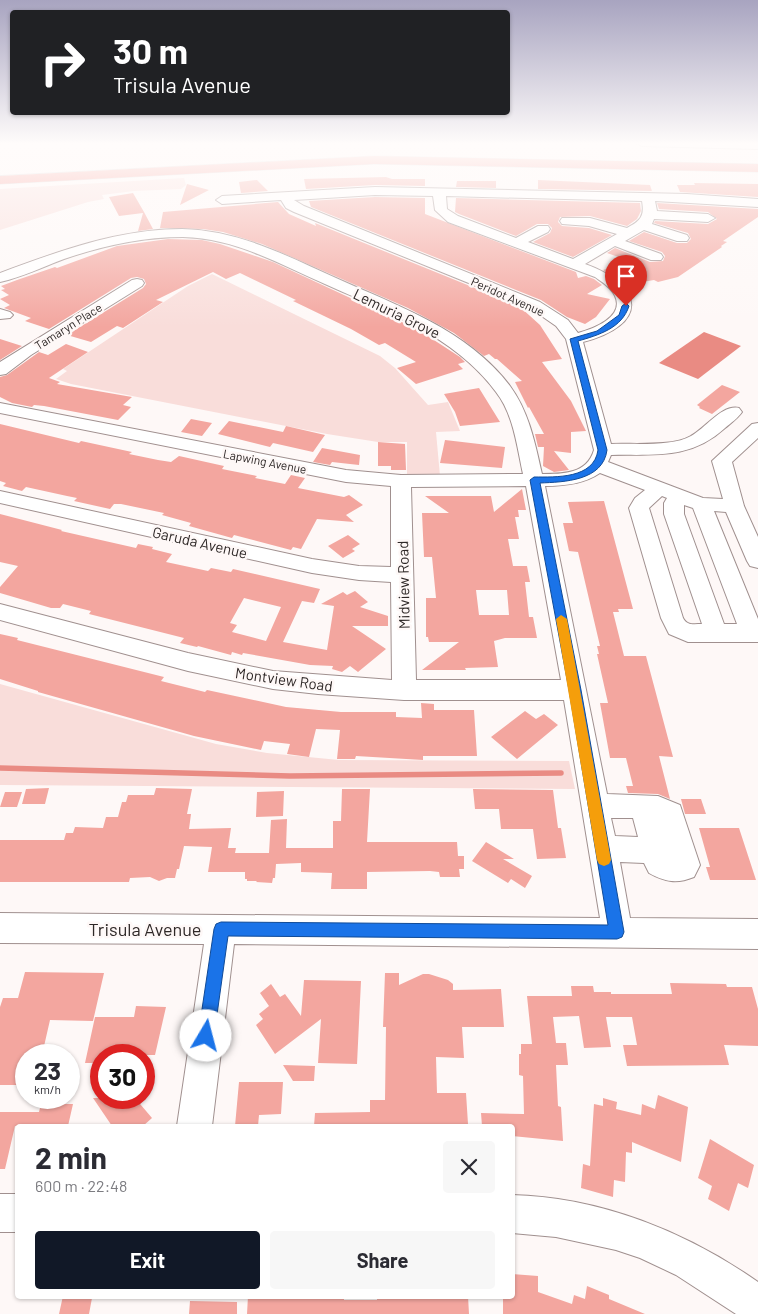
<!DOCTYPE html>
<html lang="en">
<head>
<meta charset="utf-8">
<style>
  body { margin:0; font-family:Barlow,sans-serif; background:#f7f7f7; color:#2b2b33; height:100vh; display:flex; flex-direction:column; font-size:19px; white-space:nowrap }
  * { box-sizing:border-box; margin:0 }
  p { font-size:16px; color:#7c7c81 }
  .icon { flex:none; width:28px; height:28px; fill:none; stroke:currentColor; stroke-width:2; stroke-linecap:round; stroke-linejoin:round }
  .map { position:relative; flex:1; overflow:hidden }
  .side { position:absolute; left:15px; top:1124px; width:500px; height:175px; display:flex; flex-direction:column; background:#fff; border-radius:5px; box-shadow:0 1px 4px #0004 }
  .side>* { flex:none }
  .banner { position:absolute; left:10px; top:10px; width:500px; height:105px; border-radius:5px; box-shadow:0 1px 4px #0004; background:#202124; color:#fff; overflow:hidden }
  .speed { position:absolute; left:15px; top:1044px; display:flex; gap:10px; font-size:25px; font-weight:700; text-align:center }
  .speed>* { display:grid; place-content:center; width:65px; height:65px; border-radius:50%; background:#fff; box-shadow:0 1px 4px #0004; line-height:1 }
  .speed small { font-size:12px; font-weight:400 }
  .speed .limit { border:8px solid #d22; background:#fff; color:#111 }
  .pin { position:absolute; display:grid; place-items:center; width:42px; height:42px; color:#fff; margin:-51px -21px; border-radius:50% 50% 50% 0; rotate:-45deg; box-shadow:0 0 5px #0007 }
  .pin .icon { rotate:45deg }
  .me { position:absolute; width:55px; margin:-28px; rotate:8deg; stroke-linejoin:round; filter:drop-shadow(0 0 4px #0008) }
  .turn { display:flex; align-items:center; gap:18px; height:105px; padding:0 20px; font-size:22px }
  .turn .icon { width:65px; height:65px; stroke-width:2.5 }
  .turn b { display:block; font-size:35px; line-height:42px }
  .round { display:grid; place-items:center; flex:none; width:52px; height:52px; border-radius:5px; background:#f7f7f7 }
  .head { display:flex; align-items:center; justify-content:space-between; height:85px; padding:0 20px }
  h1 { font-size:30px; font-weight:700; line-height:38px }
  .cta { display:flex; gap:10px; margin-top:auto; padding:10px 20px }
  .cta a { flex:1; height:58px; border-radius:5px; background:#111827; color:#fff; font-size:20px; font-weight:700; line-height:58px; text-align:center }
  .cta a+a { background:#f7f7f7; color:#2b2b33 }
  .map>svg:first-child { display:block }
  .green { fill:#f9ddda }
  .water { fill:#e98b83 }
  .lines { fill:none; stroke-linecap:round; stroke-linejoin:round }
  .stream { stroke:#e98b83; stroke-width:5.5 }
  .building { fill:#f3a69f; fill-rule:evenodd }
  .minor-casing { stroke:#a0908f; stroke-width:2 }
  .highway-casing { stroke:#d5d4d4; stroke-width:1 }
  .minor { fill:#fff; fill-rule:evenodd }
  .highway { fill:#f4918a; fill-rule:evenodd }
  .route { fill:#1a73e8; stroke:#114b97 }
  .slow { fill:#f59e0b }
  .labels { text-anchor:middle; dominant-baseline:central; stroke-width:5; stroke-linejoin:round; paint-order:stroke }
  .far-street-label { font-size:12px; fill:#2e2827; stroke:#fef8f7 }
  .street-label { font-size:15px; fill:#2e2827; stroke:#fef8f7 }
  .near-street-label { font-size:18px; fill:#2e2827; stroke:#fef8f7 }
</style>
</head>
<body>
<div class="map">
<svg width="758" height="1314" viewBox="0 0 758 1314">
  <rect width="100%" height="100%" fill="#fef8f7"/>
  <path class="green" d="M184,178L186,185L181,189L134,191L102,195L104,199L88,202L0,230V189Z
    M212,274L380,356L395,368L428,405L448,402L460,431L436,432L440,476H407V442H378L327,434L71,384L56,379L67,371L63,369L188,286Z
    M0,684L216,744L267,753L339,760L569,761L575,789L0,785Z"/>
  <path class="water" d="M704,332L741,346L698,379L659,363Z"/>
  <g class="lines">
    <path class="stream" d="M0,768L290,776L561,773"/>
  </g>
  <path class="building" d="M386,177L392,179H425V186L375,185L306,189L304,179Z
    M257,180L268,191L241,193L239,182Z
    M538,180L650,185L652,191L538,189Z
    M457,181H496V188L456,187Z
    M694,183L758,184V197L680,192L677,185H695Z
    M187,184L209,190L180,205Z
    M133,193L144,212L153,229L138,231L143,213L119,216L109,197Z
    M375,197L425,198V214L576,272L578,278L586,276L594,279L602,285L587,294L610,299L596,317L585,324L567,317L541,300L311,207L309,201Z
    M456,198L640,203L641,211L637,219L627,226L590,216L560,217L558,222L562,226L589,228L612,235L573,257L533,242L550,233L552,228L548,224H537L516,236L459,214L455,212Z
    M278,202L289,214L316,226L315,223L519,306L540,325L562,359L542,362L571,401L586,431L571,432V453L554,451L569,470L554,472L543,466L544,447H538L535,434H544L529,407L528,408L515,382L522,381L497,359H495L489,354L484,356L454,333L408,308L262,244L223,232L203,229L160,228L163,212Z
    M657,203L758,209V217L723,241L727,242L721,246L722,247L678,277L658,282L654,280L642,282L622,273L615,277L603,270L630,261L607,253L615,248L650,262L663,261L665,256L662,252L629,241L644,232L677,243H687L691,239L688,233L654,223L655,221L708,224L717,219L708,212L659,209Z
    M168,239L202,240L220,244L273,262L417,329L460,357L465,362L458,364L463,369L416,384L397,368L416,362L385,343L379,345L351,329L293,301L296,300L240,273L226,279L213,272L156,300L163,302L123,328L117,326L91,342L67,335L143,288L146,284L144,279L137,277L131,278L49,329L25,321L31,318L4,308L10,305L0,299L9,295L1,290L5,289L1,286L17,280L55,267L57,268L117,246Z
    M0,339L22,346L0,360Z
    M66,344L88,352L49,378L60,382L57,384L132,397L123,405L131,407L118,420L44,406L34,405L32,407L12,403L0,397V377L7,375L39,352L48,355Z
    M722,385L740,392L712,414L699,408L700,407L697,405Z
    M479,388L500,422L460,426L455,412L444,394Z
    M191,419L212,423L202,436L181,432Z
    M229,421L283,432L286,426L325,435L313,452L273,443L270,447L218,434Z
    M0,424L79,443L81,441L132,452L129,454L158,460L171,462L179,456L224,466L222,469L257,476L255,478L285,484L291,475L305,478L298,488L344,497L349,495L363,505L346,515L354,522L317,519L301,549L293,547L291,550L234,535L232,538L189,526L191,523L162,515L164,513L121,504H114L110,509L74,501L77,498L67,496L26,487L22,491L3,486L6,483L0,481Z
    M445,440L505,447L502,468L440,463Z
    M378,442L405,444L406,470H391V466H378Z
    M322,448L360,455L359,465L332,462L330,465L313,462Z
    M522,489L526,510H518L519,517H515L519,539H508L513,566H527L530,582H525L529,617H533L537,638H505L494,641L498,667L465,668L466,670H422L459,642H429L428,637H426V598H436L432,557H424L422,513H449L425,496H491L494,512ZM476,590H507L509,615H479Z
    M604,501L633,609H618L619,612H613L624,656H646L673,757L659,756L670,799L658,794L628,793L626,786H633L626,758H610L600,703H608L597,654H599L597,646H600L578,552L569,551L563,523H573L568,502Z
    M0,514L62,530L61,531L136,548L138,544L153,547L152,549L172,554L166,562L208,571L211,568L231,572L233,569L320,589L314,603L302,601L283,642L327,650L334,606L321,604L343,592L347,595L355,591L368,602L360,607L388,616V626H352L386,649L358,672L350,666L342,672L332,669L333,666L310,665L243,653L242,655L232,652L231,655L198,646L197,647L180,643L184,638L89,614L91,611L63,604L60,608H51L0,593V587L18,566L0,562ZM244,598L281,607L266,641L232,632L237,625L230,623Z
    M348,535L360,544L352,549L355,551L343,558L328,546Z
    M0,634L18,638L17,640L164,677L161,681L205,692L207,690L286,707L341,712H396V717L422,718L421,703L434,704V710H474L477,756H423V760L356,756L355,759H337L340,730L316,729L309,757L287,754L290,744L264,741L261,750L194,736L38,692V691L0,679Z
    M525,711L536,719L544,714L558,725L517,759L491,737Z
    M49,788L45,804H22L26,789Z
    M156,788L192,789L187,814H191L189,829L231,828L228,848H236L235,853H269L271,820L287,819L286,848H333V821H341L342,789H370L367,842H457L458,856H464V869H459L460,877H440L439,872L430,871L367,872V889H331L332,873L301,872V863L276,864L275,878H273L272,883L256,882L257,881H247V879H245V872H208L212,847L184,846L179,869H177L175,878H167L159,881L150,877L130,878L129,882H0V840H64L66,833H73L75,827L103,828L106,817H118L122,802H126L128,795H154Z
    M473,789L553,790L558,828H561L566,858L537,859L533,829H501L499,809H475Z
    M284,791L283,816L256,817L257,792Z
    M5,792H22L17,807H0Z
    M681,799H701L706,814H685Z
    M699,828H739L756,880H710L706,867H710Z
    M486,842L514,859H503L532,876L525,888L511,879L508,883L472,861Z
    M25,972L104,973L93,1021L50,1020L42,1055H26V1085H0V1007L3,998H18Z
    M385,973H399V985L423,974H429L448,980L453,984V990L501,989L504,1027H462L464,1058L436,1057L437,1093H466L468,1124H456L457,1126H314L315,1113L370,1112V1100H385L386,1027H383Z
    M304,980L361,981L357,1064L318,1063L321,1019L275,1054L256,1025L263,1019L259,1014L269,1006L260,993L271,984L280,997L285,994L301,1016Z
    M670,983L726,984L727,987H752L758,1009V1046L724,1045L729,1065L627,1066L623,1045H637L632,1017H606L611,1047L584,1048L579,1016L553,1017L556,1043H566L568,1065H556L558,1106L561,1107L563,1141L512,1136V1126H482L481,1113L524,1114L523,1076L519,1075V1054H521V1044H532L527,996H572L571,986H593L594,992H611V994H672Z
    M136,1006L166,1007L155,1055H101V1063H85L95,1017H134Z
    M283,1065L315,1066L314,1081H293Z
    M239,1082H283L281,1114L259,1115L258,1126H235Z
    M658,1095L688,1107L681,1162L632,1142V1153L626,1152L625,1182L614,1180L613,1197L581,1188L583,1164L590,1166L594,1104L603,1106V1098L617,1102L616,1109L641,1115L642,1104L655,1109Z
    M93,1098H135L152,1118L143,1126H112Z
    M41,1104H73L68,1126H15L5,1169H0V1112H39Z
    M710,1139L754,1165L748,1188L738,1183L729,1211L708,1199L712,1186L698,1178Z
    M512,1274L538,1276V1292L572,1304L574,1295L585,1299L587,1286L609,1295V1299L645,1314H503V1296H512Z
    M63,1296L92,1298L89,1314H59Z
    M248,1296H344V1300H377V1296H468L469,1314H247Z
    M190,1301L237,1302V1314H189Z"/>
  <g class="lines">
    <defs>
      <path id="minor" d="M636,143H758V149L642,146Z
        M375,187L687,194L758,199V207L655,201L657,211L708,214L715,218L708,222L654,219L652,224L687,235L689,238L687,241H677L644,230L625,241L661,254L663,257L661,260H651L615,246L585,264C646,286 648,325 583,342L611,444C633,443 672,447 691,436C706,428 722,404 739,408L742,412C738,418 731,423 725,428C690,460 655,454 611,455L608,462L703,498L723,499L712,461L752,424L758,423V438L732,462L744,506L758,537V568L750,566L747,561L726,512L714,511L758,619V642H688L669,634L661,618L629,508L635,498L645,490L600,473C584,484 564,486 545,486L607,794L658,796L680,805L700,865L694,877C677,884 665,882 649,873L644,863L620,862L630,918L758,919V949L234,944L212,1126H177L204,944L0,943V913L600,918L564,700H404L318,694L273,689L188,671L0,620V604L188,653L273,671L392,680L391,582L359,580L312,573L0,503V491L312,559L359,566L391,567V486L346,482L0,413V403L346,470L401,475L523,474C517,447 514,415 496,392C455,336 387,312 325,284C279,264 235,238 183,237C142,237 102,246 64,259C43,267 22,277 0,282V273C59,251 119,229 182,229C238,230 287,256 336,278C398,306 468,330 510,386C529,412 535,443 542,474C563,474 587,474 594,450L566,339L556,326L530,308L294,212L286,208L281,200L222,204L216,200L222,196ZM375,195L433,196L435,210L448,222L595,277C602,282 612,288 615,296C625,317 593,329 578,333L568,320L540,302L304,206L294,200ZM446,196L642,201C645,217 640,221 627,228L590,218H562L560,221L562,224L589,226L617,234L573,259L528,242L548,232L550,229L548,226H538L516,238L458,216L447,209ZM526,486L561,680H416L411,487ZM662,496L667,498L664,503V514L702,624C694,624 687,626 683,618L649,508ZM684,505L693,508L737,624H724L684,514ZM611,818H633L638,837L615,836Z
        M137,279L142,280L144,283L142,286L31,355L6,374L0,375V362L132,280Z
        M0,309L10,312L13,315L10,318L0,319Z
        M0,1194H18V1232H0Z
        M512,1195C600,1197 687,1232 758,1282V1314H736L676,1275L640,1258L616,1250L556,1237L512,1233Z"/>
      <path id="highway" d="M374,156L758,164V172L374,164L0,184V176Z"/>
    </defs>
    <use href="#minor" class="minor-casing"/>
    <use href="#highway" class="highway-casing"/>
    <use href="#minor" class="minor"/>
    <use href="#highway" class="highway"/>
  </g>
  <linearGradient id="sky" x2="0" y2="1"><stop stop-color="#a8a4c0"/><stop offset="0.44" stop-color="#fffcfb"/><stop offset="1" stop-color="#fffcfb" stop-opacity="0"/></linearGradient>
  <rect width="758" height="327" fill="url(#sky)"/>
  <path class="route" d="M626,303L629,306C622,328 599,335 578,341L607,450C603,481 564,482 540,483L581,690L624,932L622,937L617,939L228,936L214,1036L212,1041L206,1043L201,1041L198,1036L214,929L216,924L221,922L608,925L569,690L530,480L534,477C556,477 594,479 598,450L570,339L597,331L619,315L622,306Z"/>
  <path class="slow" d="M561,615L567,619L611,860L609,864L604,866L599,864L597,860L556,619Z"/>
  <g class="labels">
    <g class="far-street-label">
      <text transform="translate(508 296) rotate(24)">Peridot Avenue</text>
      <text transform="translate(68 326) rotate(-32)">Tamaryn Place</text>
      <text transform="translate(265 461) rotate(11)">Lapwing Avenue</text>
    </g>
    <g class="street-label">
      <text transform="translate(397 313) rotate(26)">Lemuria Grove</text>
      <text transform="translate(200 542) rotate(13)">Garuda Avenue</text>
      <text transform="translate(403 585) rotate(-91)">Midview Road</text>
      <text transform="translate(284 679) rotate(8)">Montview Road</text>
    </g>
    <g class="near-street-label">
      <text x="145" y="929">Trisula Avenue</text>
    </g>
  </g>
</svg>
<div class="speed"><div>23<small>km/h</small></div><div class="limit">30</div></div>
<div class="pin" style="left:626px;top:306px;background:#d93025"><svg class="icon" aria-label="arrive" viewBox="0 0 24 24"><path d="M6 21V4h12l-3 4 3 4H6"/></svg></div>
<svg class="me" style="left:206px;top:1036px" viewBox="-20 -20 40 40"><circle r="19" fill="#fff"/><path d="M0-13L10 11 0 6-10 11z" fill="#1a73e8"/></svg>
<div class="banner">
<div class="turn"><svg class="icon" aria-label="right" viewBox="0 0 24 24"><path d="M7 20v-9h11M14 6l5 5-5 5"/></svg><div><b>30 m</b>Trisula Avenue</div></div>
</div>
<section class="side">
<div class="head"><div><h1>2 min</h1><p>600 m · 22:48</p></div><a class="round"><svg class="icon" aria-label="close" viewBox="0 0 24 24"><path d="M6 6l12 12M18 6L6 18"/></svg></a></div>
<div class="cta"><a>Exit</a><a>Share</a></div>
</section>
</div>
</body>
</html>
